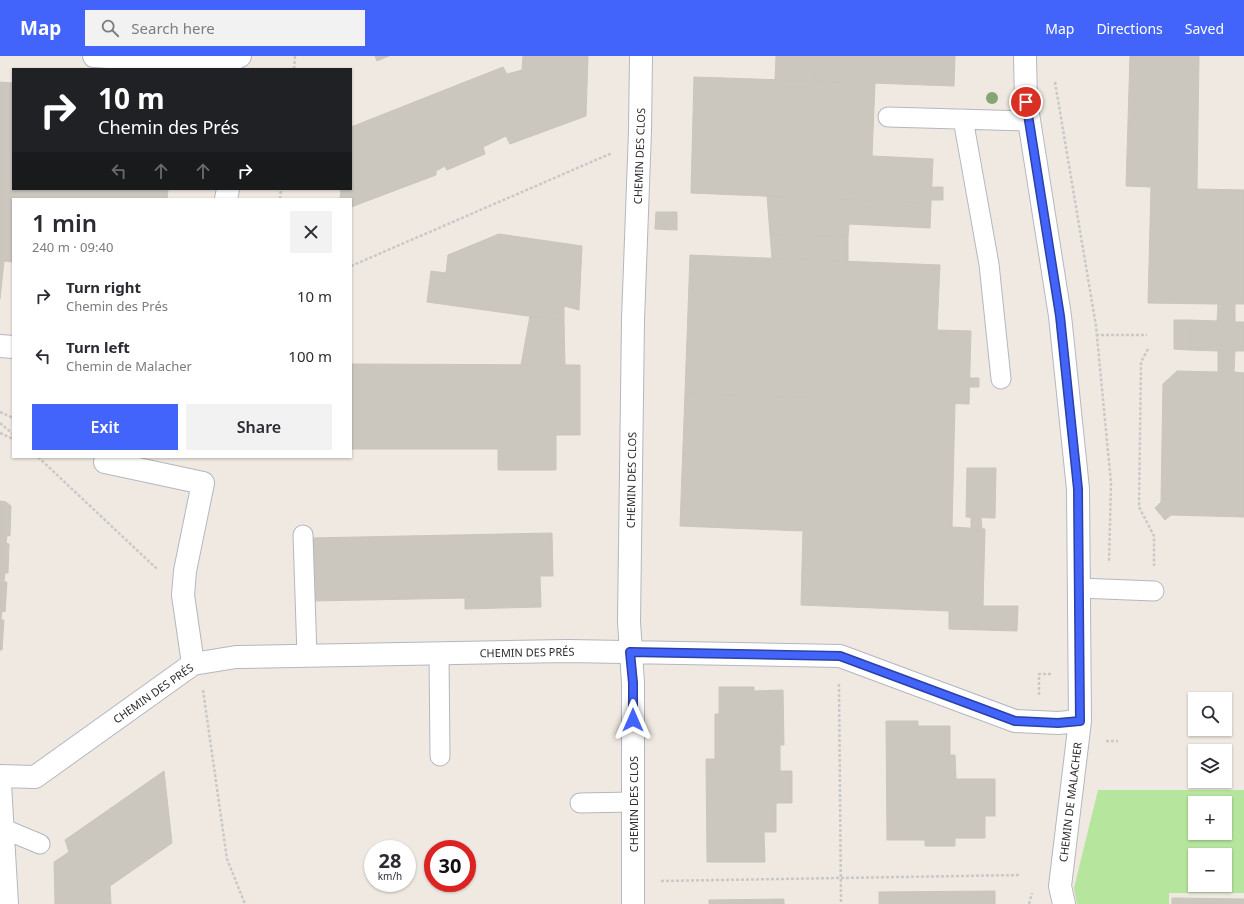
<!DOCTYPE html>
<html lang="en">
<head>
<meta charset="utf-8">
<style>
  body { margin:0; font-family:"Noto Sans",sans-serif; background:#f2f2f3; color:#2b2b33; height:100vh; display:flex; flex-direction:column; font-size:15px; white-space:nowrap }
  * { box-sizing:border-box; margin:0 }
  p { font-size:13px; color:#7c7c81 }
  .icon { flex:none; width:22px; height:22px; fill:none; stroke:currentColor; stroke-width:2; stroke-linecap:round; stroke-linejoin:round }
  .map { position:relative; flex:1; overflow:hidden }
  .sheet { position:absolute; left:12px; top:142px; width:340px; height:260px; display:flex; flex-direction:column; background:#fff; border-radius:0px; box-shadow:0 1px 3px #0004 }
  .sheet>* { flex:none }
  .banner { position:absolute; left:12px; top:12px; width:340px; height:122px; border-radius:0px; box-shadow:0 1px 3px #0004; background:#202124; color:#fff; overflow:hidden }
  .buttons { position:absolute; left:1188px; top:636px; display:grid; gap:8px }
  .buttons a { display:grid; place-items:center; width:44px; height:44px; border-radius:0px; background:#fff; box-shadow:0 1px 3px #0004; font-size:20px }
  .speed { position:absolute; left:364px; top:784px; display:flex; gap:8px; font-size:20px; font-weight:700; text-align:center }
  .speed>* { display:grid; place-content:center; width:52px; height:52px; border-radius:50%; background:#fff; box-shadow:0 1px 3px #0004; line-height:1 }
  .speed small { font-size:10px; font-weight:400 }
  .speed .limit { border:6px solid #d22; background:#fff; color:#111 }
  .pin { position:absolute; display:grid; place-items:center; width:34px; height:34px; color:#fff; margin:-17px; border:2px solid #fff; border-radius:50%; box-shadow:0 1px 4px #0007 }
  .me { position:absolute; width:44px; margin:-22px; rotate:0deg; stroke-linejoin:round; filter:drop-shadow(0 0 3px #0008) }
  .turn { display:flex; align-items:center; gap:14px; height:84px; padding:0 20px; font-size:18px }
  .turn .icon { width:52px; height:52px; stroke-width:2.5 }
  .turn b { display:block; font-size:28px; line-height:34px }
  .lanes { display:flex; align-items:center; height:38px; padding:0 20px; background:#0003; justify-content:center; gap:20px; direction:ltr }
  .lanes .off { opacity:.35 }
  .round { display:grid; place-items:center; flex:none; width:42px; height:42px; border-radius:0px; background:#f2f2f3 }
  .headline { display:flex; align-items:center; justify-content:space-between; height:68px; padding:0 20px }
  h1 { font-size:24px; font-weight:600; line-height:30px }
  .primary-button { display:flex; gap:8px; margin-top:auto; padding:8px 20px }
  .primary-button a { flex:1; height:46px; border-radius:0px; background:#4264fb; color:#fff; font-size:16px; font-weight:600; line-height:46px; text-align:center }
  .primary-button a+a { background:#f2f2f3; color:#2b2b33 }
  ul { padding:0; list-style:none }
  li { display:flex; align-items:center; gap:12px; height:60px; padding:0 20px }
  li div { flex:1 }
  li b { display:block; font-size:15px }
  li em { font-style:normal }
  header { display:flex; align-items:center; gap:24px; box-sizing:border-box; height:56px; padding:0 20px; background:#4264fb; color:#fff }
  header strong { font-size:19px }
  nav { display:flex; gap:22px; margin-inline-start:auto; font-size:14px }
  .search { width:280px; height:36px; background:#f2f2f3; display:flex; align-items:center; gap:10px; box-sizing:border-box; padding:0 14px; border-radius:0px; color:#7c7c81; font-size:15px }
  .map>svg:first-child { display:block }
  .green { fill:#b6e59e; fill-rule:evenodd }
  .building { fill:#cbc7bf; stroke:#cbc5ba }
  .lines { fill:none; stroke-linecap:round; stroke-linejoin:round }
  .service-casing { stroke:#b4b7c1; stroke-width:21 }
  .minor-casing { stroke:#b4b7c1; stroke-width:24 }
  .path { stroke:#c9c9c9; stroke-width:2.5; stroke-dasharray:3 2; stroke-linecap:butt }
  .service { stroke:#fff; stroke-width:19 }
  .minor { stroke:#fff; stroke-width:22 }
  .tree { fill:#84a574 }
  .route-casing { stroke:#2b41a3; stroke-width:10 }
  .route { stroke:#4264fb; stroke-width:7 }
  .labels { text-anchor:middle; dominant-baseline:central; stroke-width:3; stroke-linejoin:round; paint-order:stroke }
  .street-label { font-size:11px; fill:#2e2e2e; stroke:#fff }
</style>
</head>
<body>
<header>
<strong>Map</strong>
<div class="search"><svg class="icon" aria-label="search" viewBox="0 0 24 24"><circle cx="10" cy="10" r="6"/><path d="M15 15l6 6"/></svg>Search here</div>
<nav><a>Map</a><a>Directions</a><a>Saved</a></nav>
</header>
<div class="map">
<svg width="1244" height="848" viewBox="0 0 1244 848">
  <rect width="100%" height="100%" fill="#efe9e1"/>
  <path class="green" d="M1098,734H1244V837H1169V848H1077L1074,832ZM1195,747H1225V777H1195ZM1195,799H1225V829H1195Z"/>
  <path class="building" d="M375,0H389L377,5Z
    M523,0H588L586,60L510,88L506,80L483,91L485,98L447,114L445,110L436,115V119L351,151V143H340L341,133H351V71L503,11L507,18L522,14Z
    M776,0H817L816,25L775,24Z
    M817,0H955L954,30L816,25Z
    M1130,0H1199L1197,133L1244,134V248H1235V266H1244V295H1235L1234,316L1244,317V461L1171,459L1165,464L1155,452L1161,446L1163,328L1177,315L1218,316V295L1190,294V264L1217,265L1218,248L1148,247L1151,131L1126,130Z
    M694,21L875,27L872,100L933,103L931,147L691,137Z
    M0,26L13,27V133H168L167,143H13V206L4,205L0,243Z
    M932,131H943V144H931Z
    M767,140L931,147L930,172L849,168L848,181L770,178Z
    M656,156H677V174L655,173Z
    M499,178L582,190L579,254L564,250V265L427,246L431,215L446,217L448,199Z
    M770,178L848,181V205L772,202Z
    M690,199L940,209L937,274L971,275L969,348L685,337Z
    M530,260L564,265L565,309H521Z
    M1174,264H1190V294L1174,293Z
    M351,308L580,309V379H556V414H498V393H351Z
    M969,322H979V331H969Z
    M685,337L955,348L952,471L985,473L983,550H1018L1017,575L949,573V555L801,549L803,475L680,470Z
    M967,412H996L995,462L966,461Z
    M0,445L6,446L11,450L10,480L7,479L6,487L9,488L8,517H5L4,526H7L5,556L2,555L1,564H4L2,594H0Z
    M971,461L981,462L982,473L971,472Z
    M552,477L553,520H540L541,551L465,553V542L312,545L310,482Z
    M719,631H754V635L783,634L784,689H780V715H792V747H776V776H764L765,806H707L706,703H715V658H719Z
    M886,665H918V670H950V699H955L956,723H995V760H985V782H955V790H925V784H887Z
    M164,715L172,787L110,830L111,848H55L54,806L69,796L65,784Z
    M995,835V848H879V836Z
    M1172,842L1244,843V848H1172Z
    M784,843V848H709V844Z"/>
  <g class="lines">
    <defs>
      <path id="service" d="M888,61L1029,65
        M963,63L989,208L1001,323
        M303,479L307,600
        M1079,532L1154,535
        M439,597L440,700
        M580,747L633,746
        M4,773L40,788"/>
      <path id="minor" d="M94,0L211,8L232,4L240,0
        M1025,0L1026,45L1060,260L1078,433L1080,665L1060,830L1064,848
        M226,143L228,133
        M0,290L13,291
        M105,406L203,427L185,515L183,539L193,608
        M0,720L35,721L193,608L236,601L568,595L840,600L1015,665L1058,667L1080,665
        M0,728L7,848
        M633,848V627L629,566L633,264L640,75L641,0"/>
    </defs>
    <use href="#service" class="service-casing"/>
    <use href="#minor" class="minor-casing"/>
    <path class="path" d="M294,13L295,0
      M1055,26L1096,270L1111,427L1109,507
      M280,143L281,133
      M351,210L612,97
      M1096,279H1147
      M1148,293L1141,306L1139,451L1154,480V510
      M0,356L13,362
      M0,367L13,378
      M0,377L13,383
      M38,401L157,513
      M839,628L841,848
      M203,634L227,803L245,848
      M1039,639V618H1053
      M1106,685H1118
      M661,825L1019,819
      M1029,848L1032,837"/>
    <use href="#service" class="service"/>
    <use href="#minor" class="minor"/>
  </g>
  <circle class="tree" cx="992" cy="42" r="6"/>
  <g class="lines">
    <defs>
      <path id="route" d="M633,664V627L630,596L840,600L1015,665L1058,667L1080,665L1078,433L1060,260L1026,46"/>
    </defs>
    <use href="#route" class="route-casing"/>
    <use href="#route" class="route"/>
  </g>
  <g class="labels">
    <g class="street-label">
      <text transform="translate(639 100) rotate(-88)">CHEMIN DES CLOS</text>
      <text transform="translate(631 424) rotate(-89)">CHEMIN DES CLOS</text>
      <text transform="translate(527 596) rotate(-1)">CHEMIN DES PRÉS</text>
      <text transform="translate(153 637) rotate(-35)">CHEMIN DES PRÉS</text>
      <text transform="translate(1070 746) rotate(-83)">CHEMIN DE MALACHER</text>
      <text transform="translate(633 748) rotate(-90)">CHEMIN DES CLOS</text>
    </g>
  </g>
</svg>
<div class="buttons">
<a><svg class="icon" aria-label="search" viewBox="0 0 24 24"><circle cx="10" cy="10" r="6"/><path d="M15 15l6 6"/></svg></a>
<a><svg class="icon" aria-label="layers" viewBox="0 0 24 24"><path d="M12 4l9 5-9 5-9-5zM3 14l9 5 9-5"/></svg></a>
<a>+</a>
<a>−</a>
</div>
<div class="speed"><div>28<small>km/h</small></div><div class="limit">30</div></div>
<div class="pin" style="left:1026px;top:46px;background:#d93025"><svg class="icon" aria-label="arrive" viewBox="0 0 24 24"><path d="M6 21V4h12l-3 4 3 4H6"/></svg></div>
<svg class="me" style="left:633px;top:664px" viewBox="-20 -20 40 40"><path d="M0-17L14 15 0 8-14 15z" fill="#4264fb" stroke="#fff" stroke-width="4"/></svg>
<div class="banner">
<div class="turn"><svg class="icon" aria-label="right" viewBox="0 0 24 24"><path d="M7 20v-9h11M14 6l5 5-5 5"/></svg><div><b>10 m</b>Chemin des Prés</div></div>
<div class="lanes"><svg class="icon off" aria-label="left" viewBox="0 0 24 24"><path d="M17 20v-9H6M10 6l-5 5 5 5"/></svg><svg class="icon off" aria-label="ahead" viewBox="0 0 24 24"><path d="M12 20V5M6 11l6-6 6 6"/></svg><svg class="icon off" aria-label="ahead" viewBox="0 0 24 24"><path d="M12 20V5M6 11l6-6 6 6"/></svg><svg class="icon" aria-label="right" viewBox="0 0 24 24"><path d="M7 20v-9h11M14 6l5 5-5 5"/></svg></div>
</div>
<section class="sheet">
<div class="headline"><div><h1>1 min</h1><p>240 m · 09:40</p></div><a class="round"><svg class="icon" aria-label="close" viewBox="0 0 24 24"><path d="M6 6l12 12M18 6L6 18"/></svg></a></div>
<ul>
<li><svg class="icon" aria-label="right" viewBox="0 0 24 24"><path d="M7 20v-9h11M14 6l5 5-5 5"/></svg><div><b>Turn right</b><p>Chemin des Prés</p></div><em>10 m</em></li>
<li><svg class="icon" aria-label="left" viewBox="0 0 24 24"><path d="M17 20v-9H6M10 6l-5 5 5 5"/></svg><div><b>Turn left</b><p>Chemin de Malacher</p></div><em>100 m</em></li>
</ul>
<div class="primary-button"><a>Exit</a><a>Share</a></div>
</section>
</div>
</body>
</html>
